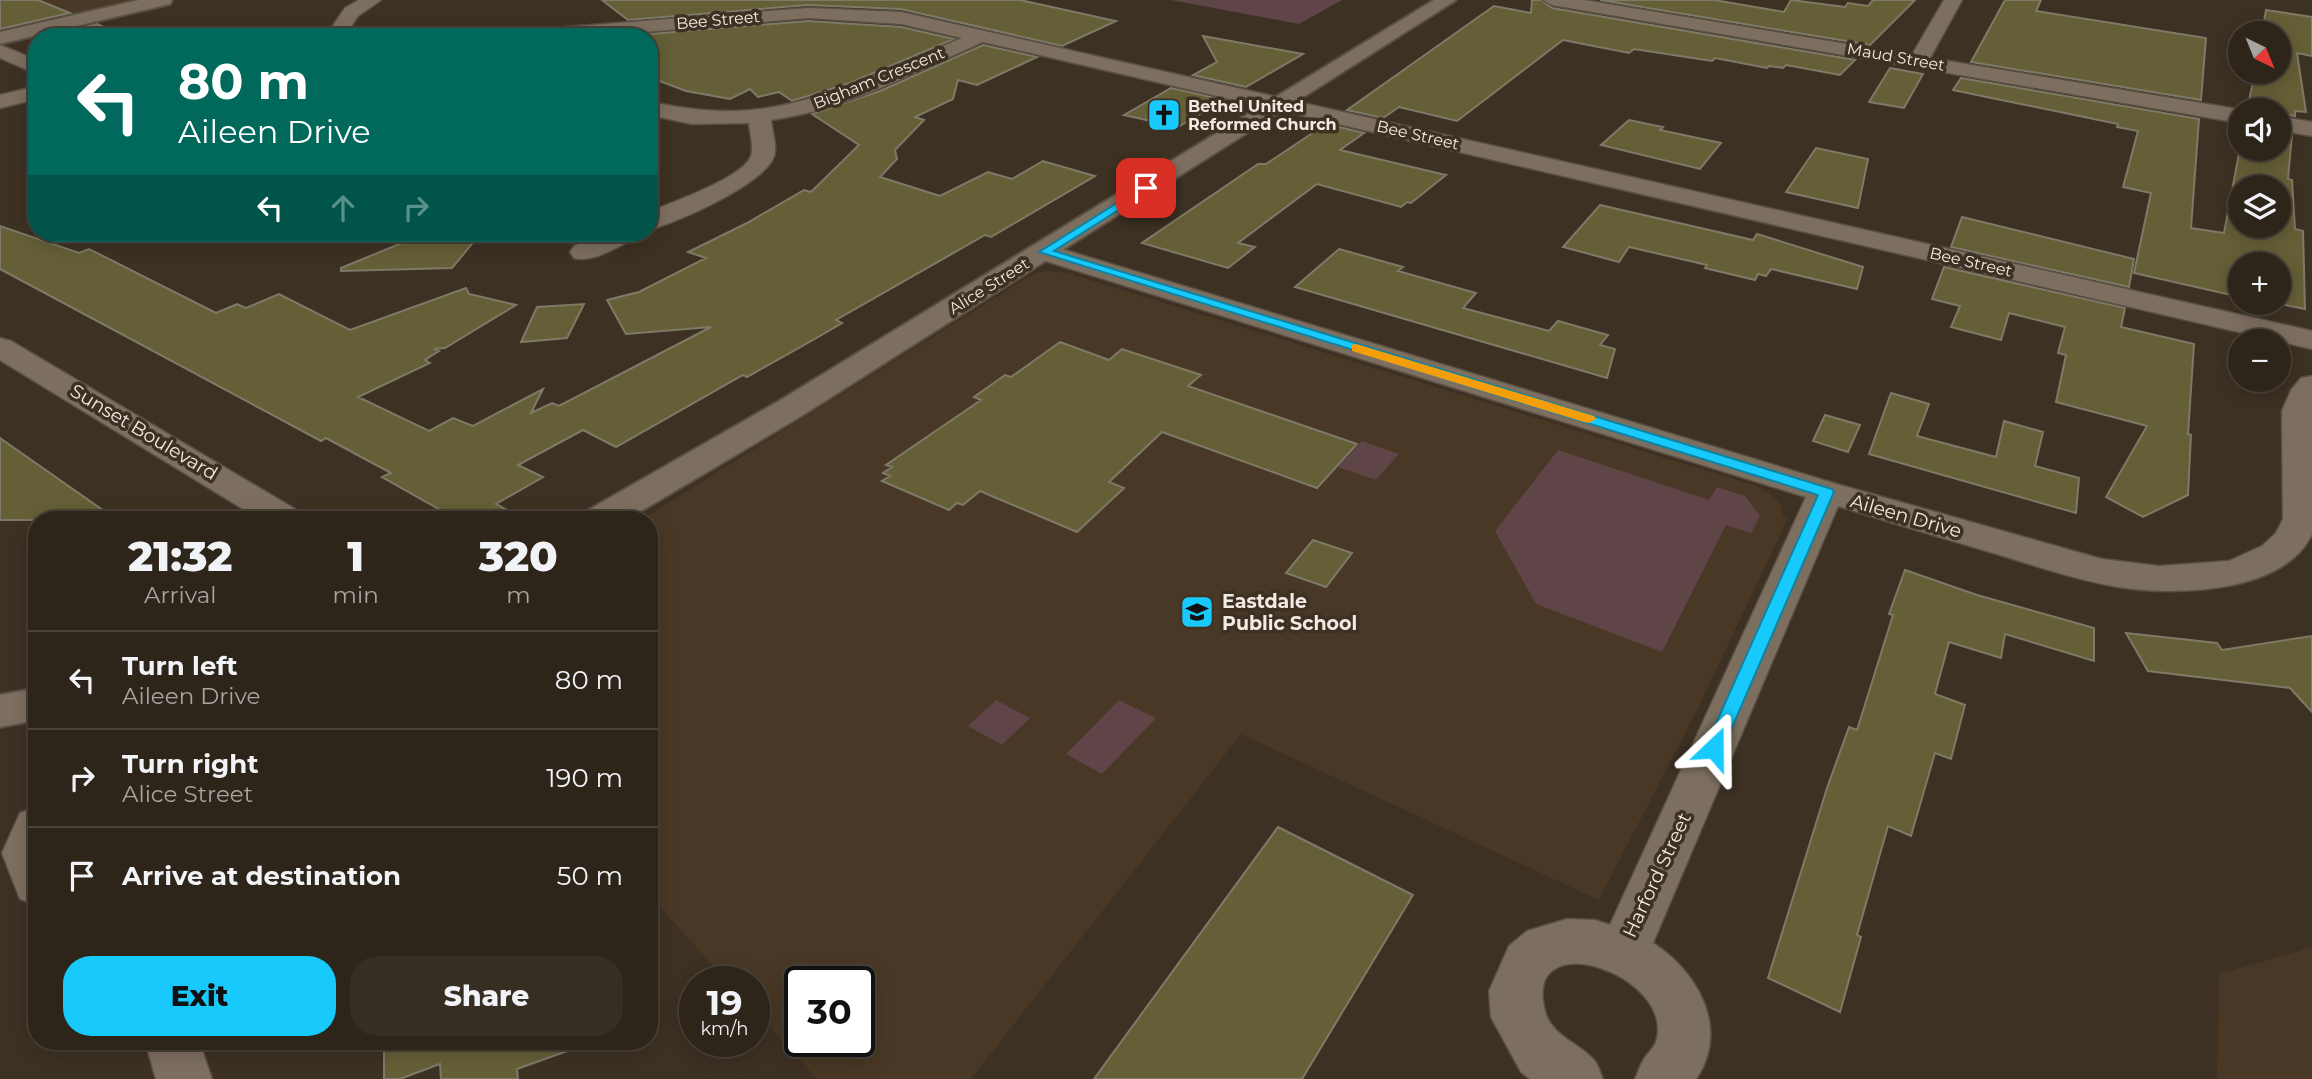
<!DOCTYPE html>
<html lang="en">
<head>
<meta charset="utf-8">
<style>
  body { margin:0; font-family:Montserrat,sans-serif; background:#362d23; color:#f1f3f6; height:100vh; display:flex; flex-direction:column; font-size:26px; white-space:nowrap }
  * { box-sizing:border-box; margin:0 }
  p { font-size:23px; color:#a7a5a2 }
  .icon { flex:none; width:38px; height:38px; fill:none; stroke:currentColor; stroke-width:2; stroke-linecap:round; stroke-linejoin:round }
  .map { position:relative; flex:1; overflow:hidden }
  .sheet { position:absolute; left:28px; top:511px; width:630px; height:539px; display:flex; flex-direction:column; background:#2e251a; border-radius:28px; box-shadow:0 4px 18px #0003,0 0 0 2px #494239 }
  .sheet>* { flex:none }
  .hud { position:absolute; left:28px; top:28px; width:630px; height:214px; border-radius:28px; box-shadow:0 4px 18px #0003,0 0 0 2px #494239; background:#00695c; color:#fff; overflow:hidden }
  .needle { width:46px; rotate:137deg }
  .controls { position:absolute; left:2228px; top:21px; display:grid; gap:14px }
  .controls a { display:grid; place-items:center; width:63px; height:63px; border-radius:50%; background:#2e251a; box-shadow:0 4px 18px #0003,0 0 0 2px #494239; font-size:35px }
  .speed { position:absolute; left:679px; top:966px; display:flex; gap:14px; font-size:35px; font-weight:700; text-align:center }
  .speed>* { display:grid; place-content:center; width:91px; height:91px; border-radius:50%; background:#2e251a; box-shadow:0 4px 18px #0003,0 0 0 2px #494239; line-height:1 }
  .speed small { font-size:18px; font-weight:400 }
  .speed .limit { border:4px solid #111; border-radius:10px; background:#fff; color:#111 }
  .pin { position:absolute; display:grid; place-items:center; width:60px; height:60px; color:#fff; margin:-30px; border-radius:14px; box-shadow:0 4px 10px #0006 }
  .me { position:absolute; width:77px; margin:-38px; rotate:23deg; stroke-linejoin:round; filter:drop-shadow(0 0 5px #0008) }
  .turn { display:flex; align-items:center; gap:24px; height:147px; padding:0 35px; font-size:32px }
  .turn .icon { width:91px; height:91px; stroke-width:2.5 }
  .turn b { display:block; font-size:49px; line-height:60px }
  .lanes { display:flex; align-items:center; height:66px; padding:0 35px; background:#0003; justify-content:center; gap:35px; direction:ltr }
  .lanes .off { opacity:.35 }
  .eta { display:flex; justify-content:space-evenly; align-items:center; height:119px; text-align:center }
  .eta b { font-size:42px; font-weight:800; line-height:49px }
  .button { display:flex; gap:14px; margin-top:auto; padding:14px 35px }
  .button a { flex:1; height:80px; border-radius:28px; background:#17cafb; color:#111; font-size:28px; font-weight:800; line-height:80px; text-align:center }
  .button a+a { background:#362d23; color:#f1f3f6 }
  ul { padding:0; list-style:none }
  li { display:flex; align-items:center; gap:21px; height:98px; padding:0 35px; border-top:2px solid #494239 }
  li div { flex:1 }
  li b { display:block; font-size:26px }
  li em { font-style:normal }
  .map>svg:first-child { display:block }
  .built { fill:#493825; fill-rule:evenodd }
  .green { fill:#5f4448 }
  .building { fill:#655f37; stroke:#7d7a67; stroke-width:2; fill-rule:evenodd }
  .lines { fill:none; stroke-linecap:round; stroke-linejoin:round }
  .minor-casing { stroke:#5a4f43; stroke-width:3 }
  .tertiary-casing { stroke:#5a4f43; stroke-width:4 }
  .secondary-casing { stroke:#5a4f43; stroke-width:4 }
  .minor { fill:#7d6f60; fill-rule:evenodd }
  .tertiary { fill:#7d6f60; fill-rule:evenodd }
  .secondary { fill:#7d6f60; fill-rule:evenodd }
  .route { fill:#17cafb; stroke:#0f83a3; stroke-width:2 }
  .slow { fill:#f59e0b }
  .labels { text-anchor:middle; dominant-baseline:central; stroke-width:7; stroke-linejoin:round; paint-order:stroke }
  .far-street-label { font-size:16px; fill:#f3ebe3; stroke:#3d3123 }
  .far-poi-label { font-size:16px; font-weight:bold; fill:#f3ebe3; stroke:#3d3123; text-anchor:start }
  .street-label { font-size:19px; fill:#f3ebe3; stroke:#3d3123 }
  .poi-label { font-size:19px; font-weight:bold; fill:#f3ebe3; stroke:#3d3123; text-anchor:start }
</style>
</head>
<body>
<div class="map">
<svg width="2312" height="1079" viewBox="0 0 2312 1079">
  <rect width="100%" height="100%" fill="#3d3123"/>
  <path class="built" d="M0,0H137L0,31Z
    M1050,271L1067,273L1756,486L1772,495L1781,505L1783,516L1788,518L1700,704L1599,900L1241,734L971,1079H817L754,1010V982H728L649,895V520H641L1023,280L1038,272ZM800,982H859V1041H800Z
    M2312,947V1079H2217L2219,974Z"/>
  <path class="green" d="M1171,0H1342L1299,24Z
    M1362,441L1399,454L1376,480L1338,467Z
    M1558,450L1709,500L1717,487L1745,496L1760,516L1751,533L1726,525L1662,652L1536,604L1495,531Z
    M996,700L1030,718L1002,745L968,726Z
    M1119,700L1156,718L1102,774L1066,754Z"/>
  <path class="building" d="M0,0H38L70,13L0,29Z
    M602,0H1020L1116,21L1062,46L901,9L808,5L628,20Z
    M1532,0H1541L1552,8L1855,60L1840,75L1786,65L1783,68L1769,66L1767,68L1715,58L1712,61L1634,49L1629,53L1563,40L1457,121L1399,107L1383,118L1347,110L1494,6L1531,13Z
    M1600,0H1714L1784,12L1791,0L1845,7L1848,3L1868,6L1873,0H1915L1870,45Z
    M2005,0H2041L2036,11L2206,38L2201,100L1971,62Z
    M2266,10L2312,17V56L2297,53L2306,112L2295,111V116L2278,113V110H2247L2255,72H2278V33H2262Z
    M808,21L901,27L954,39L850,83L792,101L779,92L758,97L750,89L730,99L686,91L649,77V34Z
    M97,24L125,37H42Z
    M1203,36L1303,54L1246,87L1193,75L1217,62Z
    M983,45L1037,57L977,85L958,80L953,99L915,117L924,120L895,150L897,159L880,177L940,196L988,172L1012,179L1043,161L1095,176L991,237L985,235L836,320L842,323L813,340L747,377L743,375L616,447L583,430L518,465L543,477L496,504L525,520H458L382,477L391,473L326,438L321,441L0,269V226L79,253L89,249L216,313L237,304L246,308L279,294L350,330L466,288L469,294L516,305L445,348L434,349L439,351L425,360L430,363L358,397L429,431L453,418L473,426L543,389L531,413L552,403L559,406L711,327L626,334L607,300L639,292L706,258L688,252L747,223L804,190L811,192L859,145L812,114L880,91Z
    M1890,68L1923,74L1904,108L1869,102Z
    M1961,78L2199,119L2191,228L2224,233L2240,148L2278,149V133L2292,135L2288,179L2292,180L2295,229L2303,231L2305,309L2275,303H2278V264H2240V297L2134,273L2151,193L2123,187L2138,131L2117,127L2118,124L1953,90ZM2240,187H2278V226H2240Z
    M1171,88L1224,100L1178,127L1124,115Z
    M1629,120L1663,127L1660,130L1721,143L1700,169L1601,145Z
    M1326,124L1364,133L1340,150L1446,175L1411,203L1407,202L1401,207L1317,184L1238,243L1255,247L1228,268L1142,243L1258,164H1266Z
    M1816,148L1868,159L1858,208L1786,192Z
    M1600,205L1753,240L1757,234L1863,267L1857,289L1771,269L1766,276L1758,274L1755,280L1705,268L1707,265L1629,247L1619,262L1563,247Z
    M1962,217L2134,259L2129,287L1951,247Z
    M426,233H481L452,268L341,271V268Z
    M1339,249L1403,267L1398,271L1476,293L1463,308L1549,331L1558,321L1608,335L1600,345L1615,349L1607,378L1295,287Z
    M1944,267L2125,308L2121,327L2194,344L2188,434L2191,435L2188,495L2143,517L2106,497L2147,426L2056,402L2066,355L2058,353L2065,327L2009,313L2001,340L1951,327L1960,306L1932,299Z
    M584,304L567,338L521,342L537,307Z
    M1060,342L1109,360L1122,349L1201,375L1188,386L1357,444L1317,488L1162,432L1109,482L1124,488L1077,532L980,491L963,505L957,503L949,510L882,481L890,476L883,473L892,467L886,465L981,400L974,397L1005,375L1011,377Z
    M1891,393L1929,404L1917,436L1996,457L2004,421L2043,432L2035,466L2079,478L2076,513L1869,454Z
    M1825,415L1860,425L1848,452L1813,441Z
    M0,438L117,520H0Z
    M1313,540L1352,553L1326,587L1286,573Z
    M1905,570L1977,595L2094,628V661L2005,634L2001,658L1949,642L1935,694L1965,705L1951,759L1935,753L1911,836L1888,826L1857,935L1861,937L1840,1012L1768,978L1827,788L1849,727L1857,730L1893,615L1889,614Z
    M2126,633L2217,643L2222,650L2312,636V712L2290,688L2148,671Z
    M1278,827L1413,895L1302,1079H1094Z
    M384,1041H583L584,1045L517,1069L518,1079H441L440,1064L400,1079H384Z"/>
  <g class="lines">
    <defs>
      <path id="minor" d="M359,0H381L358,16L344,37H325L345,8Z
        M1543,0H1584L1912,55L1944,0H1962L1930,58L2243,110H2240V123L1552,5Z
        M808,8L901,12L2312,331V349L983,42C915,72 845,110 771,120C772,130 776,142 775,152C773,181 676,223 649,230V212C672,202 743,178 751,156C754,147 750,133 749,123L692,124L649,115V102C678,107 705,112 734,111C814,109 890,68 962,38L901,24L808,18L588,37H507L516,31Z
        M0,45L37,60V74L0,58Z
        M37,86V99L0,108V95Z
        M2278,116L2312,122V136L2278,130Z
        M604,233H638L634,239C616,247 594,263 574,258L570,252L574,246Z
        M1045,244L1840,485L2102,559L2159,566L2229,561L2262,546L2276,533L2283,519L2282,411L2291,390L2301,378L2312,376V534C2284,594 2175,596 2118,587C2078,580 2039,567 2000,555C1946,539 1892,523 1838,506L1653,943C1698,972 1730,1029 1696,1079H1635C1638,1073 1640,1065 1644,1059C1647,1054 1654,1048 1656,1042C1677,976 1526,923 1544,1007C1549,1036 1577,1041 1594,1060C1598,1064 1600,1073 1603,1079H1530L1521,1072L1491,1017L1489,991L1509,946L1527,931L1567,919L1595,920L1610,925L1806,497L1036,258L1032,252L1036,246Z
        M0,338L11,341L300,512L305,520H261L0,360Z
        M37,807V905L20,899L2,853L20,813Z
        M145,1041H199L212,1079H156Z"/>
      <path id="tertiary" d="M1434,0H1456L803,415L626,520H579L585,512L779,401Z
        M37,688V720L0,727V695Z"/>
      <path id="secondary" d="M139,0H172L170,4L0,44V32Z"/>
    </defs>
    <use href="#minor" class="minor-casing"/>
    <use href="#tertiary" class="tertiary-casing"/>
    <use href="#secondary" class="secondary-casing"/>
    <use href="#minor" class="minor"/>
    <use href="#tertiary" class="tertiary"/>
    <use href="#secondary" class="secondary"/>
  </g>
  <path class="route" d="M1146,185L1152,188L1150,190L1054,251L1832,489L1834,492L1721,753L1714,756L1708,753L1705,748L1818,495L1039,252Z"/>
  <path class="slow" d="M1356,344L1594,416L1596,419L1589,423L1584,422L1352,351V345Z"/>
  <defs>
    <symbol id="church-square" viewBox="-11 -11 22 22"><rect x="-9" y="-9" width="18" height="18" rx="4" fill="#17cafb" stroke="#3d3123"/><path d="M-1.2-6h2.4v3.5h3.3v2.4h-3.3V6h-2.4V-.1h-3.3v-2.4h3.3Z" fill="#111"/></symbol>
    <symbol id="school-square" viewBox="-11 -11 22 22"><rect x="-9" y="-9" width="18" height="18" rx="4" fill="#17cafb" stroke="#3d3123"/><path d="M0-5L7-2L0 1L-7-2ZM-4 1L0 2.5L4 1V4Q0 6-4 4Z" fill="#111"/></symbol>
  </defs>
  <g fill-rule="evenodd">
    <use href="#church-square" x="1145" y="96" width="38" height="38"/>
    <use href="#school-square" x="1178" y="593" width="38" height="38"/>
  </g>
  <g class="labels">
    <g class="far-street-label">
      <text transform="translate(718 20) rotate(-5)">Bee Street</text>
      <text transform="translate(1896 57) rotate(10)">Maud Street</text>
      <text transform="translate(879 78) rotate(-22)">Bigham Crescent</text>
      <text transform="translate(1418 135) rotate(13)">Bee Street</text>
      <text transform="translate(1971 262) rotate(13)">Bee Street</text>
      <text transform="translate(989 286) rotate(-32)">Alice Street</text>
    </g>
    <g class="far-poi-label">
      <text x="1188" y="106">Bethel United<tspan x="1188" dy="18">Reformed Church</tspan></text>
    </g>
    <g class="street-label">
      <text transform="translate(144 432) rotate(31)">Sunset Boulevard</text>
      <text transform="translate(1906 516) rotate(16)">Aileen Drive</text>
      <text transform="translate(1657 875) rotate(-65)">Harford Street</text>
    </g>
    <g class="poi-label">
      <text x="1222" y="601">Eastdale<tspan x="1222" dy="22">Public School</tspan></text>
    </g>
  </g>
</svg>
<div class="controls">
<a><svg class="needle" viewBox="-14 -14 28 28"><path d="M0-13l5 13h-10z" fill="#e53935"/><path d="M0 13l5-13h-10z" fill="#a7a5a2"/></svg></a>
<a><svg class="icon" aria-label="sound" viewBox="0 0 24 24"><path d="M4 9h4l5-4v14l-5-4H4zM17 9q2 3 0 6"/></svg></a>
<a><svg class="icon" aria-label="layers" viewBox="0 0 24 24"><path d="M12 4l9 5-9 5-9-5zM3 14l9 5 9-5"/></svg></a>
<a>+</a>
<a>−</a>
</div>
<div class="speed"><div>19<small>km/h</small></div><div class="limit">30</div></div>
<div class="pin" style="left:1146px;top:188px;background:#d93025"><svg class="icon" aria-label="arrive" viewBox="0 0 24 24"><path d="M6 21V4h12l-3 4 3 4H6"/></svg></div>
<svg class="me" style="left:1714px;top:748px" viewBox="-20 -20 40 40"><path d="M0-17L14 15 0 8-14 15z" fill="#17cafb" stroke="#fff" stroke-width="4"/></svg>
<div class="hud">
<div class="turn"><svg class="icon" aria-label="left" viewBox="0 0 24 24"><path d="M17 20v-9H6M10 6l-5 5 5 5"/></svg><div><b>80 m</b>Aileen Drive</div></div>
<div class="lanes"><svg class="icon" aria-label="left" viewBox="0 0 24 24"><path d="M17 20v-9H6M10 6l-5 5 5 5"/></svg><svg class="icon off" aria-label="ahead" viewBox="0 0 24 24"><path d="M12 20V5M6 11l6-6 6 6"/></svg><svg class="icon off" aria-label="right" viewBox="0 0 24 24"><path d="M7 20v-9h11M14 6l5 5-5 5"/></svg></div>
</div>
<section class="sheet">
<div class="eta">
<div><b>21:32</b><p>Arrival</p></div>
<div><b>1</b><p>min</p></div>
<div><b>320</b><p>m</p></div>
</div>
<ul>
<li><svg class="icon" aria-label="left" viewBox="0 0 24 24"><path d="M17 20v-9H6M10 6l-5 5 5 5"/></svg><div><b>Turn left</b><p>Aileen Drive</p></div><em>80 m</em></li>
<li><svg class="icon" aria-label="right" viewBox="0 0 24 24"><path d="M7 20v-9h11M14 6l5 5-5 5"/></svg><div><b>Turn right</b><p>Alice Street</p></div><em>190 m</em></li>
<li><svg class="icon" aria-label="arrive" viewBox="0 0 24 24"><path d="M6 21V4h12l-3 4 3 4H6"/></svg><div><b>Arrive at destination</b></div><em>50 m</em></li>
</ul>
<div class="button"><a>Exit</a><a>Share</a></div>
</section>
</div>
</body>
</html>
